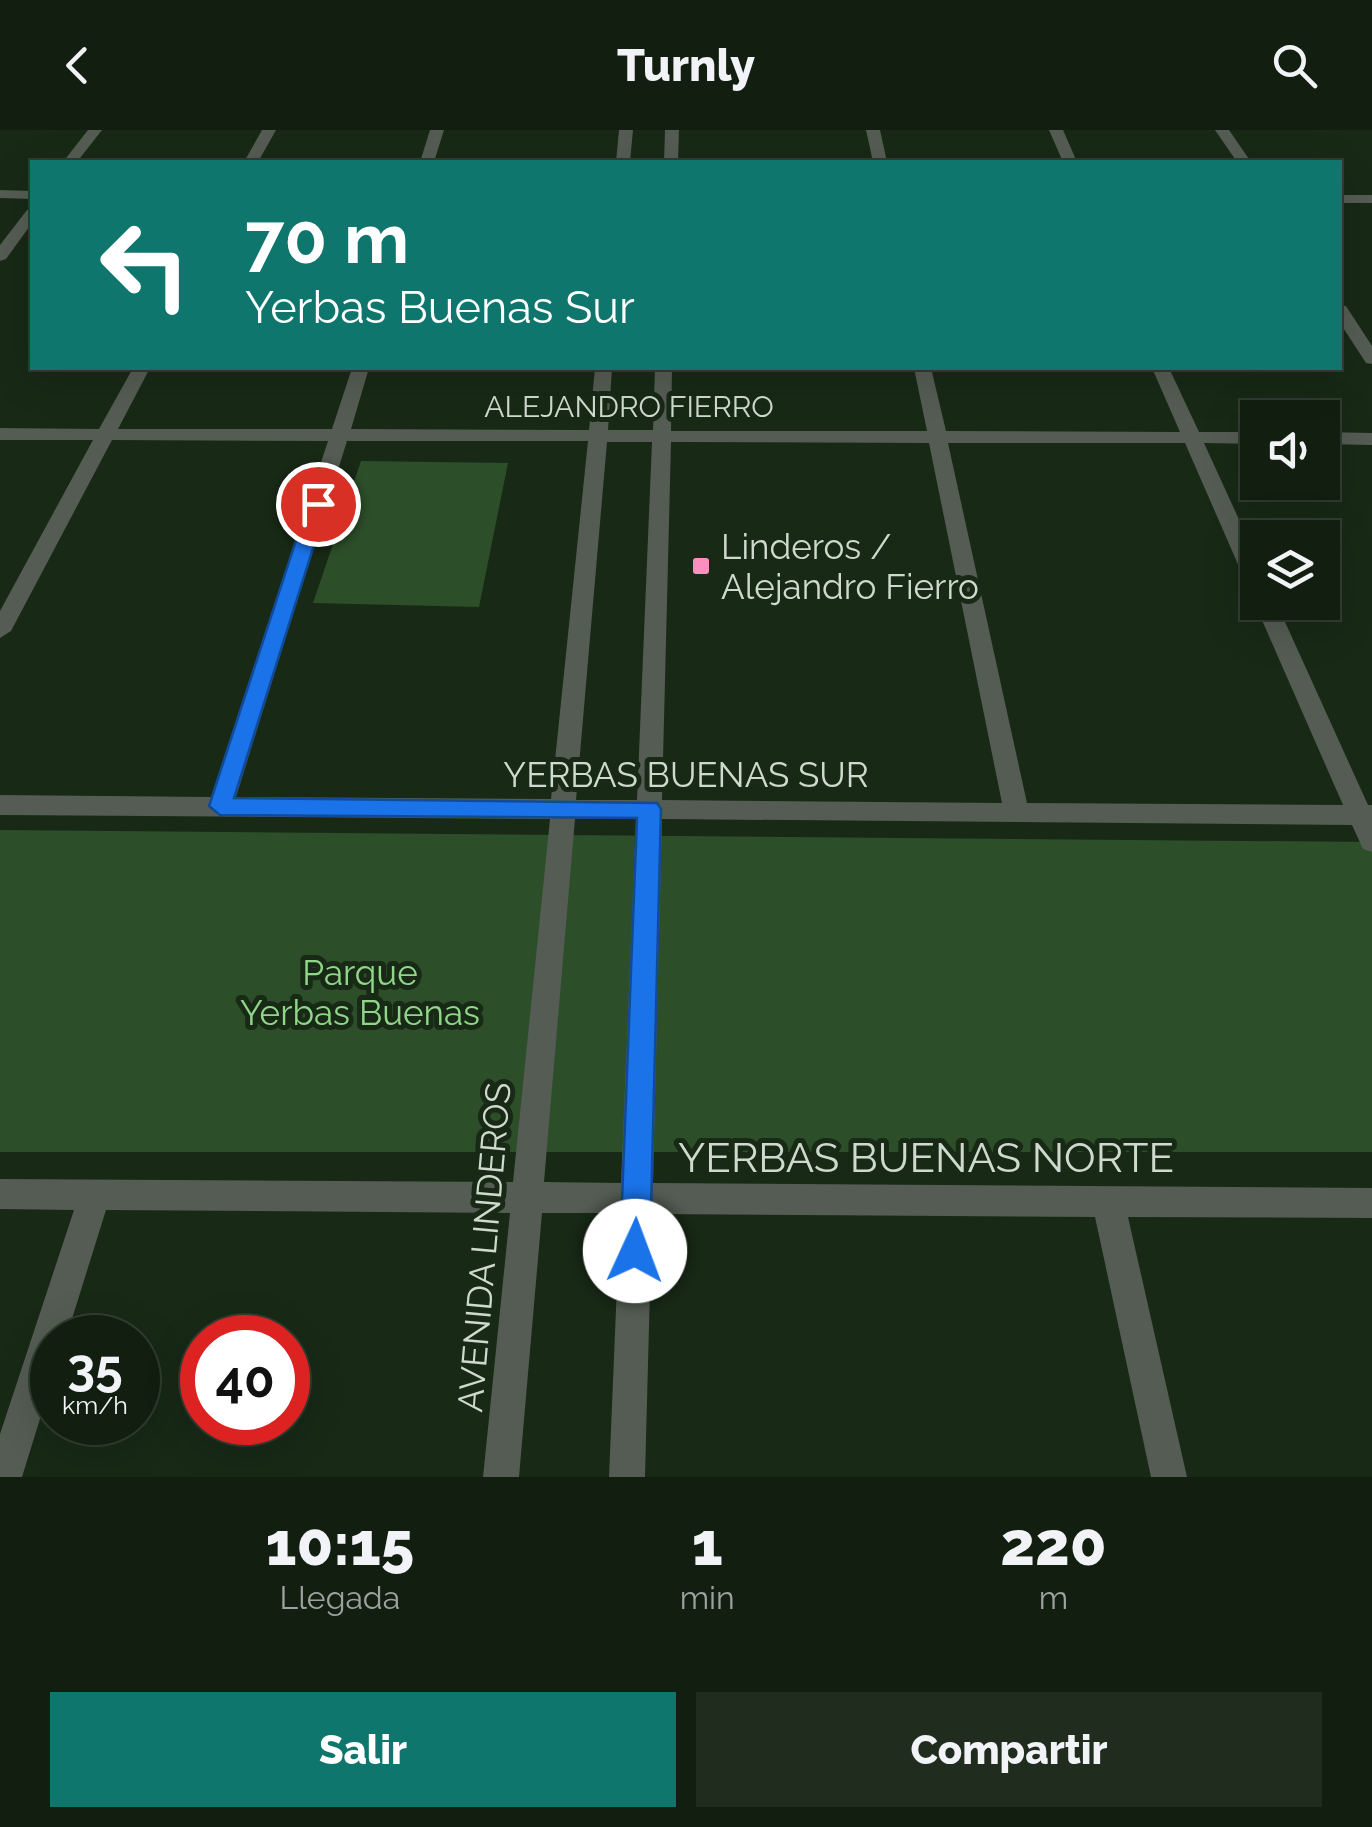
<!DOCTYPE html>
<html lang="es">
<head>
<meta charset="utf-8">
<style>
  body { margin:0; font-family:Raleway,sans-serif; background:#1f2c1e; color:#f1f3f6; height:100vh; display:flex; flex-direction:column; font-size:38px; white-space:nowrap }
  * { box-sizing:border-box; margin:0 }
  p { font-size:32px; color:#9ca29f }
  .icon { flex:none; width:55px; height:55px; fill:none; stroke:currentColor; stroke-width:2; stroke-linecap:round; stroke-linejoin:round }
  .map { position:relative; height:1347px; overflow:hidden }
  .sheet { display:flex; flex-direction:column; background:#121f10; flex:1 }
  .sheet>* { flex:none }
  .hud { position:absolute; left:30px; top:30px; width:1312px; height:210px; border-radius:0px; box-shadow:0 10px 40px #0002,0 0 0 2px #313d30; background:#0f766e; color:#fff; overflow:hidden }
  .fabs { position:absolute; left:1240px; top:270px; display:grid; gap:20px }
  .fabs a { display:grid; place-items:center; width:100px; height:100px; border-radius:0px; background:#121f10; box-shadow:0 10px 40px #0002,0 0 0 2px #313d30; font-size:50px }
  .speed { position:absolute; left:30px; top:1185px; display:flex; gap:20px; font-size:50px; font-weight:700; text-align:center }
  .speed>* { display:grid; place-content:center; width:130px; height:130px; border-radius:50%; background:#121f10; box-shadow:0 10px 40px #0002,0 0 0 2px #313d30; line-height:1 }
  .speed small { font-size:25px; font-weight:400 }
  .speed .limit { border:15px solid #d22; background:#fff; color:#111 }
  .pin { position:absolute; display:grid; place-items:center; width:85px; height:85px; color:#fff; margin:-42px; border:5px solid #fff; border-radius:50%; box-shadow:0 2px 10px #0007 }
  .me { position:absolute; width:110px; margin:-55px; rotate:2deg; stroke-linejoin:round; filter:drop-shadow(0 0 8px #0008) }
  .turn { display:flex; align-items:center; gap:35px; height:210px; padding:0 50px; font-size:45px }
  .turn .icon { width:130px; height:130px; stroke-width:2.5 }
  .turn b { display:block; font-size:70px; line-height:85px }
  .eta { display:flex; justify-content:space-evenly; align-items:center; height:170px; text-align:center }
  .eta b { font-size:60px; font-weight:800; line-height:70px }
  .primary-button { display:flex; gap:20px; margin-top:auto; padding:20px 50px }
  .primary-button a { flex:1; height:115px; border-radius:0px; background:#0f766e; color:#fff; font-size:40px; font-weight:800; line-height:115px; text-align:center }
  .primary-button a+a { background:#1f2c1e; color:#f1f3f6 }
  header { display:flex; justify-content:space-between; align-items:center; height:130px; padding:0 50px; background:#121f10; font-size:45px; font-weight:800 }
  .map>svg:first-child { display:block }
  .green { fill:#2c4e29 }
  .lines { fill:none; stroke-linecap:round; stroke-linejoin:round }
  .minor { fill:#545c53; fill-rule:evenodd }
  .route { fill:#1a73e8; stroke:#114b97; stroke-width:2.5 }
  .poi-dot { fill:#fd8ec0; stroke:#182916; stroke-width:4 }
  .labels { text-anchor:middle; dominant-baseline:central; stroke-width:10; stroke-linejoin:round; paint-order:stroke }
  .far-street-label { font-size:30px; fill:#cfdace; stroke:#182916 }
  .poi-label { font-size:35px; fill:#cfdace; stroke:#182916; text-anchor:start }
  .street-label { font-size:35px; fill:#cfdace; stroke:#182916 }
  .park-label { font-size:35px; fill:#8fd689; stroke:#182916 }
  .near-street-label { font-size:42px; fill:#cfdace; stroke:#182916 }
</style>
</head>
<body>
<header><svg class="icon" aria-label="back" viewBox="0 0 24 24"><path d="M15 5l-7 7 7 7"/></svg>Turnly<svg class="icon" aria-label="search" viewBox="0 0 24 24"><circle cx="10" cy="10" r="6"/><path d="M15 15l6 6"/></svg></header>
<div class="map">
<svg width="1372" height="1347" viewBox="0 0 1372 1347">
  <rect width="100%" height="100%" fill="#182916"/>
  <path class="green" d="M361,331L508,333L479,477L313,473Z
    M0,700L1372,712V1022H0Z"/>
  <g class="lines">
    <path class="minor" d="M88,0H102L77,32H63Z
      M262,0H276L258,32H244Z
      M430,0H444L434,32H420Z
      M619,0H633L630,32H616Z
      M665,0H679L678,32H664Z
      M866,0H880L887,32H873Z
      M1049,0H1063L1077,32H1063Z
      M1215,0H1229L1251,32H1237Z
      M0,60L32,61V69L0,68Z
      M1340,65H1372V73H1340Z
      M32,79V93L6,129L0,131V115L27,80Z
      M1340,175L1346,176L1372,216V234L1366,233L1340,193Z
      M133,238H150L118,299H332L352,238H369L351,299L589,300L595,238H612L608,300H653L655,238H672L671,301H927L914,238H931L946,301L1180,302L1152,238H1169L1199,302H1258V314L1204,313L1258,431V462L1247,455L1185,313H948L1027,673L1343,675L1254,472L1258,467V472H1276L1368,675H1372V722L1363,719L1352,695L662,689L653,1053L1372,1058V1088L1128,1087L1187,1347H1151L1095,1087L652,1084L645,1347H609L620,1083H542L519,1347H483L510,1083L106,1080L66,1208H52V1250L22,1347H0V1304L74,1080L0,1079V1049L513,1052L550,689L0,685V665L211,667L328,311L112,310L11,501L0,508V481L93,310H0V298L99,299ZM347,311H588L551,669L236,667ZM607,312H652L637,670H576ZM671,312L929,313L1002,673L662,670ZM575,689H636L621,1053L544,1052Z
      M1322,302L1372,303V315L1322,314Z"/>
  </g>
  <path class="route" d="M318,368L327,374L234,668L657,673L661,679L650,1121L645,1131L635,1136L624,1131L620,1121L637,688L220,685L209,676L308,374Z"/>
  <rect class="poi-dot" x="691" y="426" width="20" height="20" rx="5"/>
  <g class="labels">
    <g class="far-street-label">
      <text x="629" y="276">ALEJANDRO FIERRO</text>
    </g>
    <g class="poi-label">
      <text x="721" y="416">Linderos /<tspan x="721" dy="40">Alejandro Fierro</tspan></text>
    </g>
    <g class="street-label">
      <text x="686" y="644">YERBAS BUENAS SUR</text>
      <text transform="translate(484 1117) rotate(-85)">AVENIDA LINDEROS</text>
    </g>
    <g class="park-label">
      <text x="360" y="842">Parque<tspan x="360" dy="40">Yerbas Buenas</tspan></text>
    </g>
    <g class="near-street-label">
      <text x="926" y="1027">YERBAS BUENAS NORTE</text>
    </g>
  </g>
</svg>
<div class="fabs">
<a><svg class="icon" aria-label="sound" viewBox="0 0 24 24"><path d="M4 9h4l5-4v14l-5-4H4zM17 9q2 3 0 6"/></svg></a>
<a><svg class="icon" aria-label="layers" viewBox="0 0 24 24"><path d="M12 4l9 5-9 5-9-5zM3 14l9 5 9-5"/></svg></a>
</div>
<div class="speed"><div>35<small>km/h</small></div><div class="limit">40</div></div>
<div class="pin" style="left:318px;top:374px;background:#d93025"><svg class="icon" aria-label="arrive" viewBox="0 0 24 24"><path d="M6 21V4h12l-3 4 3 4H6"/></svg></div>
<svg class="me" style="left:635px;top:1121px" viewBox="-20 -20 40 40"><circle r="19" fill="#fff"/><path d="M0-13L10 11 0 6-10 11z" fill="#1a73e8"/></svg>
<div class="hud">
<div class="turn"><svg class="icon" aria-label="left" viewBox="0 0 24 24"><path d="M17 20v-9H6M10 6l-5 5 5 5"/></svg><div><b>70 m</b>Yerbas Buenas Sur</div></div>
</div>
</div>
<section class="sheet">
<div class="eta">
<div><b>10:15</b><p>Llegada</p></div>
<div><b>1</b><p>min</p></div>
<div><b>220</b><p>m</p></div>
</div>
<div class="primary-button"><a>Salir</a><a>Compartir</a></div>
</section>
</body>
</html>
